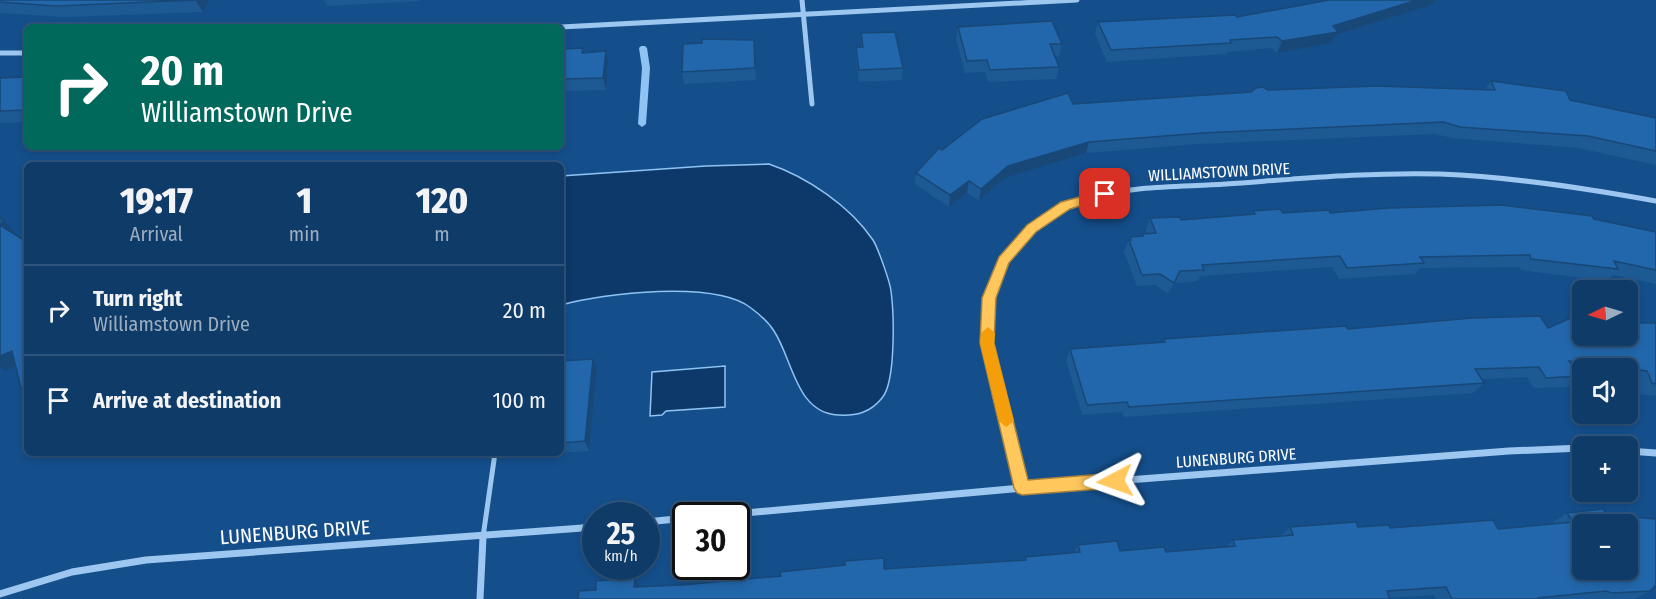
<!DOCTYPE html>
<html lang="en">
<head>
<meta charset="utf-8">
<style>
  body { margin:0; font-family:"Fira Sans Condensed",sans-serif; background:#1d4671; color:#f1f3f6; height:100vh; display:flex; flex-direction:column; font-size:22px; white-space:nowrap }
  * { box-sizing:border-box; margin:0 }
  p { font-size:20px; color:#9badc0 }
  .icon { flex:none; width:33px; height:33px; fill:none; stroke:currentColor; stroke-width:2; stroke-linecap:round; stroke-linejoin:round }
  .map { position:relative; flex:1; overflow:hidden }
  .details { position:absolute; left:24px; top:162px; width:540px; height:294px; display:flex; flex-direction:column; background:#0f3b69; border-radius:9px; box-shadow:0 3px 9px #0003,0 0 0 2px #2f557d }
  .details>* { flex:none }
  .top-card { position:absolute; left:24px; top:24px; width:540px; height:126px; border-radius:9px; box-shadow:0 3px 9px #0003,0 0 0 2px #2f557d; background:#00695c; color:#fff; overflow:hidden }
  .needle { width:39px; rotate:265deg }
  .fabs { position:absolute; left:1572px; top:280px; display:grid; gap:12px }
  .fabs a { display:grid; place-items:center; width:66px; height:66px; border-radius:9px; background:#0f3b69; box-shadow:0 3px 9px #0003,0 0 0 2px #2f557d; font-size:30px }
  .speed { position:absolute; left:582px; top:502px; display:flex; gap:12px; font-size:30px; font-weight:700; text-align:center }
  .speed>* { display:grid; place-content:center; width:78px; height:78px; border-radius:50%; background:#0f3b69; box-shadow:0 3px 9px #0003,0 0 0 2px #2f557d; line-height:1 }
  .speed small { font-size:15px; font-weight:400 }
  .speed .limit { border:3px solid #111; border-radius:9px; background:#fff; color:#111 }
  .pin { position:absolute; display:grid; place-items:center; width:51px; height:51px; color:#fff; margin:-26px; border-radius:12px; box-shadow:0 3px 9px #0006 }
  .me { position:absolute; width:66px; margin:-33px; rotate:266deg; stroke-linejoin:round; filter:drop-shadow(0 0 4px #0008) }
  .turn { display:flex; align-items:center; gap:21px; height:126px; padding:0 18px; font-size:27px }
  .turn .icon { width:78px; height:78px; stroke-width:2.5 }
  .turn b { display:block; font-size:42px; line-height:51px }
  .eta { display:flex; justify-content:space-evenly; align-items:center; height:102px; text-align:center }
  .eta b { font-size:36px; font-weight:800; line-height:42px }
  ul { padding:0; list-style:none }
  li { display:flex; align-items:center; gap:18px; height:90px; padding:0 18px; border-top:2px solid #2f557d }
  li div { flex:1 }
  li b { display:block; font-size:22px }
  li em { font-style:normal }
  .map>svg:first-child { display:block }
  .water { fill:#0c3969; stroke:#8fc3f3; stroke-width:1.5 }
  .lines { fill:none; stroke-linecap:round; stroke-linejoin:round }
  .stream { fill:#8fc3f3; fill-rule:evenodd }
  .service { stroke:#9dc7f0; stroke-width:5 }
  .minor-far1 { stroke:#9dc7f0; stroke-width:5 }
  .minor { stroke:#9dc7f0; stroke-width:7 }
  .wall { fill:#1d5993 }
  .shaded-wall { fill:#184878 }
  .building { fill:#2267ab; stroke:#184878; stroke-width:1.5; fill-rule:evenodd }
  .route { fill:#ffc75c; stroke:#a6813c; stroke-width:1.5 }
  .slow { fill:#f59e0b }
  .labels { text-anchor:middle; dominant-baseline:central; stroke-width:6; stroke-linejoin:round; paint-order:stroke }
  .street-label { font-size:16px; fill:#fff; stroke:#144f8c }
  .near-street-label { font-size:20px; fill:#fff; stroke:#144f8c }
</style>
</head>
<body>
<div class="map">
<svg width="1656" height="599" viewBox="0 0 1656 599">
  <rect width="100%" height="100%" fill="#144f8c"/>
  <path class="water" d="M769,164C807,177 850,206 873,240C878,248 890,282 891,291C894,314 896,382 882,398C870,413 856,416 838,415C796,413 793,360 774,331C769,323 759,314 751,308C716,280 603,293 561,305V176L706,166Z
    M725,366V407L666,411L662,415L650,416L652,372Z"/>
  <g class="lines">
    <path class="stream" d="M641,46H645L647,48L650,68L646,124L642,127L638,124L642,68L639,48Z"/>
    <path class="service" d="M483,537L495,453"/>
    <path class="minor-far1" d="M802,0L812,104
      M561,27L1077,0
      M0,53H27
      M1005,261C1024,229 1057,208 1091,198C1134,185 1182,187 1226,184C1297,179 1369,172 1440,174C1513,177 1584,188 1656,201"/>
    <path class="minor" d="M1006,259L995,282L988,310L987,341L1022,488
      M1628,451L1656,453
      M712,516L1022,488L1509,451L1582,448
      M646,522L686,518
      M0,594L72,572L146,560L596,527
      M480,599L483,537"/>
  </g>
  <path class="wall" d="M0,0H210L203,12L65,17L0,13Z
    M324,0H419V1L327,6Z
    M1434,4L1336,35L1332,43L1277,53L1272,48L1227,52L1226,54L1107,62L1095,34L1098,22L1237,17Z
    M958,27L1062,44L1059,56H1054L1059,67L1056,79L988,82L985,72L965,73L956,39Z
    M861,33L903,68L902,80L859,82L856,59V47H861Z
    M754,40L756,80L684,84L682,72Z
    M561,49L608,63L606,90L561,91Z
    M27,77V122L0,123V78Z
    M1491,81L1570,100L1656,118V165L1578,148L1452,138L1435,134L1197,144L1086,153L1005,178L979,200L967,193L949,207L915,184L916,173L942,150L1073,104L1251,92L1268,90H1485Z
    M1253,211L1283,213H1330L1594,219L1656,232V284L1613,275L1606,281L1521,270L1519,267L1420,268L1415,274L1339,279L1332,267L1201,276L1198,281L1174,283L1168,294L1155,285L1137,286L1124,252L1130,237L1141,236L1142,234L1147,233L1146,230L1150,218L1181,220L1251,215Z
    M1642,323H1656V396L1638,394L1633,382L1628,381V369H1582V375H1578L1579,376L1567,387L1534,388L1527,377L1482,379L1484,383L1473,393L1124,417L1122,412L1082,415L1066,360L1070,349L1163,342L1164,339L1348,329L1548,328Z
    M561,361L597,369L589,451L561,453Z
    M1567,513L1650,591L1634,599H1436L1434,595L1390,598L596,590L635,578L639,587L682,585L781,576L845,565V561L884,569L1023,560L1025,557L1074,552L1078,545L1120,551L1166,552L1226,547L1233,540L1281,536L1290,527L1498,529L1554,523L1553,522Z"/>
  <path class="shaded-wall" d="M195,0H210L203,12Z
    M1417,0H1436L1434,4L1336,35L1332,43L1277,53L1282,41Z
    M606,51L608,63L606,90L603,78Z
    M1089,142L1086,153L1005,178L979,200L981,189L1008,166Z
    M969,181L967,193L949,207L950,195Z
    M0,216L15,232L13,237L1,226Z
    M12,351L25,362L5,371L0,367V356Z
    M593,359L597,369L589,451L585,441Z
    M27,385V393L21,388Z
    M635,578L639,586L638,596L634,587Z"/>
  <path class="building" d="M0,0H195L56,6L0,2Z
    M1329,0H1417L1333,26L1338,32L1282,41L1277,37L1230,40L1231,43L1111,50L1098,22L1235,15L1237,17Z
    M1052,21L1062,44H1050L1059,67L990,70L987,60L967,61L958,27Z
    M895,32L903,68L859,70L856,47H863L861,33Z
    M702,39L754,40L755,68L682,72L683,44L702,43Z
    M583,48L582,53L606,51L603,78L561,79V49Z
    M27,77V110L0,111V78Z
    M1491,81L1566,91L1570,100L1656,118V151L1588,136L1460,127L1443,122L1202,133L1089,142L1008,166L981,189L969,181L950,195L916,173L939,148L942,150L982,119L1068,93L1073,104L1251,92L1256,88L1263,87L1268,90L1376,86L1495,90Z
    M1501,205L1592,216L1594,219L1656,232V270L1614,261L1618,269L1531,259L1530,255L1420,257L1424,263L1347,268L1340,256L1202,265L1204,270L1180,271L1174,283L1160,274L1142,275L1129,240H1131L1130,237L1143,236L1142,234L1156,233L1150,218L1180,217L1181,220L1255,214L1253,211L1280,209L1283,213L1329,210L1330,213L1388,208Z
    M0,217L3,220L1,226L27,242V385L21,388L12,351L0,356Z
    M1582,313V336H1628V321L1642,323H1656V384L1652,383L1647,371L1569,361L1579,376L1546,378L1539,367L1475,369L1484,383L1129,407L1127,402L1087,405L1070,349L1165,342L1164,339L1346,326L1348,329L1472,318L1540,316L1548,328Z
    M593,359L585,441L561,443V361Z
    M1603,509L1607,515L1656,519V585L1650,591L1612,593L1606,591L1538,598V599H1452L1446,587L1387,591L1390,599H578L579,591L596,590V581L635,578L634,587L682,585L781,576L780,572L845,565V561L884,558V569L1026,560L1025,557L1080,552L1078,545L1117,541L1120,551L1164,547L1166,552L1235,546L1233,540L1293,535L1290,527L1356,522L1358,527L1389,525L1390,528L1493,520L1498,529L1573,522L1567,513ZM1582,525H1628V570H1582Z"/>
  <path class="route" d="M1105,190L1110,191V197L1070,209L1036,232L1009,263L996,298L994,343L1028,480L1115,473L1121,476L1123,481L1121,486L1115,488L1022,495L1017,493L1014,488L980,343L982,298L999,257L1027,225L1061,202Z"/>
  <path class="slow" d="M988,327L995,333L994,343L1014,421L1006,427L999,421L980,343L981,333Z"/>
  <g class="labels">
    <g class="street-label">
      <text transform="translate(1219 172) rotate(-3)">WILLIAMSTOWN DRIVE</text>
      <text transform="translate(1236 458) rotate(-4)">LUNENBURG DRIVE</text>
    </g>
    <g class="near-street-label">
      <text transform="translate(295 532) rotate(-4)">LUNENBURG DRIVE</text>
    </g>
  </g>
</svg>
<div class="fabs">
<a><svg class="needle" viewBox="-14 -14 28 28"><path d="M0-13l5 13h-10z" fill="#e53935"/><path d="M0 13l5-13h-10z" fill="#9badc0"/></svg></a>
<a><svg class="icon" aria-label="sound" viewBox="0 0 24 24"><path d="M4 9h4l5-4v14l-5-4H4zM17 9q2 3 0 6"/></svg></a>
<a>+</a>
<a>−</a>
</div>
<div class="speed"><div>25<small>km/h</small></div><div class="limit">30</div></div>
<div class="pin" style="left:1105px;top:194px;background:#d93025"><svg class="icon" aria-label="arrive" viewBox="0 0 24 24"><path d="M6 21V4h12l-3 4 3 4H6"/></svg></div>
<svg class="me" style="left:1115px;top:481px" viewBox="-20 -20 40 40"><path d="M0-17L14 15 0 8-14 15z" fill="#ffc75c" stroke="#fff" stroke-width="4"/></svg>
<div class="top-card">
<div class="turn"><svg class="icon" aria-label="right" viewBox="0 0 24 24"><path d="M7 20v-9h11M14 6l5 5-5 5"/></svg><div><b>20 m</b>Williamstown Drive</div></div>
</div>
<section class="details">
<div class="eta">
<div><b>19:17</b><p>Arrival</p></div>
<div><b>1</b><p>min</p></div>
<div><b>120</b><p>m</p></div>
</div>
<ul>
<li><svg class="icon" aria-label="right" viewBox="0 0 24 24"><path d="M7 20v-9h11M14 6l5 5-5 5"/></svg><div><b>Turn right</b><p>Williamstown Drive</p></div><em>20 m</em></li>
<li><svg class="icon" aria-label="arrive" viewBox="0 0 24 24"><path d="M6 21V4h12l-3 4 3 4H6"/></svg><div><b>Arrive at destination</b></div><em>100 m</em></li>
</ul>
</section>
</div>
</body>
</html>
